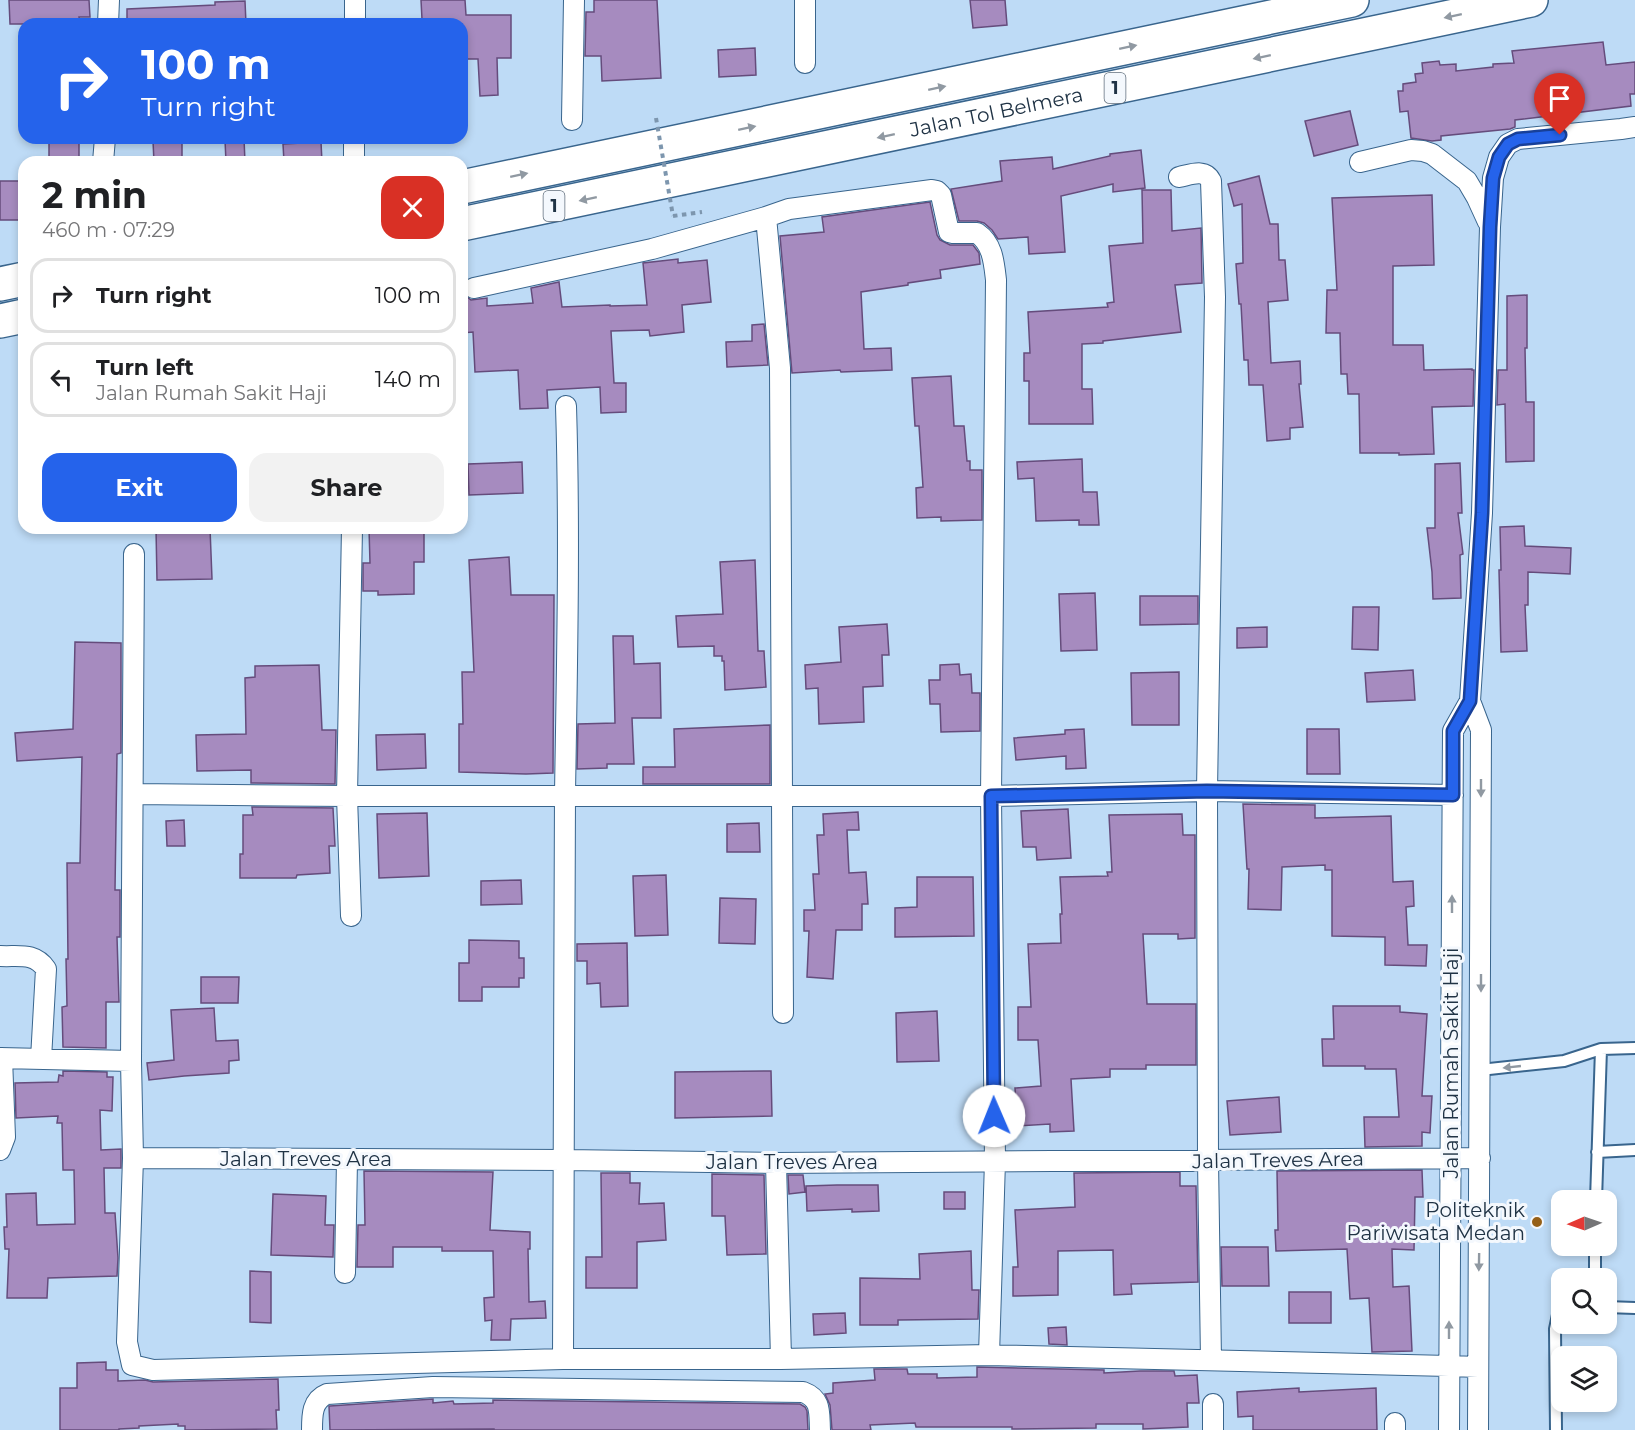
<!DOCTYPE html>
<html lang="en">
<head>
<meta charset="utf-8">
<style>
  body { margin:0; font-family:Montserrat,sans-serif; background:#f2f2f2; color:#202124; height:100vh; display:flex; flex-direction:column; font-size:22px; white-space:nowrap }
  * { box-sizing:border-box; margin:0 }
  p { font-size:20px; color:#757577 }
  .icon { flex:none; width:33px; height:33px; fill:none; stroke:currentColor; stroke-width:2; stroke-linecap:round; stroke-linejoin:round }
  .map { position:relative; flex:1; overflow:hidden }
  .details { position:absolute; left:18px; top:156px; width:450px; height:378px; display:flex; flex-direction:column; background:#fff; border-radius:18px; box-shadow:0 3px 9px #0003 }
  .details>* { flex:none }
  .hud { position:absolute; left:18px; top:18px; width:450px; height:126px; border-radius:18px; box-shadow:0 3px 9px #0003; background:#2563eb; color:#fff; overflow:hidden }
  .needle { width:39px; rotate:268deg }
  .buttons { position:absolute; left:1551px; top:1190px; display:grid; gap:12px }
  .buttons a { display:grid; place-items:center; width:66px; height:66px; border-radius:12px; background:#fff; box-shadow:0 3px 9px #0003; font-size:30px }
  .pin { position:absolute; display:grid; place-items:center; width:51px; height:51px; color:#fff; margin:-62px -26px; border-radius:50% 50% 50% 0; rotate:-45deg; box-shadow:0 0 6px #0007 }
  .pin .icon { rotate:45deg }
  .me { position:absolute; width:66px; margin:-33px; rotate:359deg; stroke-linejoin:round; filter:drop-shadow(0 0 4px #0008) }
  .turn { display:flex; align-items:center; gap:21px; height:126px; padding:0 24px; font-size:27px }
  .turn .icon { width:78px; height:78px; stroke-width:2.5 }
  .turn b { display:block; font-size:42px; line-height:51px }
  .round { display:grid; place-items:center; flex:none; width:63px; height:63px; border-radius:18px; background:#f2f2f2 }
  .headline { display:flex; align-items:center; justify-content:space-between; height:102px; padding:0 24px }
  h1 { font-size:36px; font-weight:700; line-height:45px }
  .action { display:flex; gap:12px; margin-top:auto; padding:12px 24px }
  .action a { flex:1; height:69px; border-radius:18px; background:#2563eb; color:#fff; font-size:24px; font-weight:700; line-height:69px; text-align:center }
  .action a+a { background:#f2f2f2; color:#202124 }
  ul { padding:0; list-style:none }
  li { display:flex; align-items:center; gap:18px; height:75px; margin:0 12px 9px; padding:0 12px; border:3px solid #e0e0e0; border-radius:18px }
  li div { flex:1 }
  li b { display:block; font-size:22px }
  li em { font-style:normal }
  .map>svg:first-child { display:block }
  .building { fill:#a68bbf; stroke:#654c7c; stroke-width:1.5 }
  .lines { fill:none; stroke-linecap:round; stroke-linejoin:round }
  .lane-casing { stroke:#39658d; stroke-width:14 }
  .street-casing { stroke:#39658d; stroke-width:22 }
  .highway-casing { stroke:#39658d; stroke-width:36 }
  .path { stroke:#7d96ae; stroke-width:4; stroke-dasharray:4.5 4.5; stroke-linecap:butt }
  .lane { stroke:#fff; stroke-width:10 }
  .street { stroke:#fff; stroke-width:20 }
  .highway { stroke:#fff; stroke-width:33 }
  .path-bridge { stroke:#7d96ae; stroke-width:4; stroke-dasharray:4.5 4.5; stroke-linecap:butt }
  .oneway { fill:#9099a2 }
  .route-casing { stroke:#184099; stroke-width:15 }
  .route { stroke:#2563eb; stroke-width:10 }
  .poi-dot { fill:#966018; stroke:#f4f8fd; stroke-width:2 }
  .labels { text-anchor:middle; dominant-baseline:central; stroke-width:6; stroke-linejoin:round; paint-order:stroke }
  .shield { fill:#f4f8fd; stroke:#606e7c; stroke-width:1.5 }
  .shield-label { font-size:18px; font-weight:bold; fill:#203345 }
  .street-label { font-size:20px; fill:#203345; stroke:#f4f8fd }
  .poi-label { font-size:20px; fill:#203345; stroke:#f4f8fd; text-anchor:end }
</style>
</head>
<body>
<div class="map">
<svg width="1635" height="1430" viewBox="0 0 1635 1430">
  <rect width="100%" height="100%" fill="#bedbf6"/>
  <path class="building" d="M9,0H89L90,17H79L80,24H10Z
    M421,0H465L466,15H511V58H497L498,95L480,96L478,59H462V24H438V19H422Z
    M594,0H657L661,78L602,81L601,56H585L586,12H594Z
    M970,0H1005L1007,25L973,28Z
    M245,1L246,24H127V9L215,5V2Z
    M1603,42L1606,65L1635,62V94H1630L1631,106L1515,120V127L1510,129L1441,136V140L1432,141L1411,138L1408,111L1400,112L1398,91H1403V84L1416,82L1415,74L1423,73L1422,63L1439,61L1440,65L1456,64V71L1493,67V64L1514,63L1512,51Z
    M755,48L756,75L719,77L718,50Z
    M1350,111L1358,145L1314,156L1305,121Z
    M49,138H79V162H49Z
    M244,139L245,162H226L225,140Z
    M182,140V162H154L153,141Z
    M321,142L322,162H284L283,144Z
    M1141,150L1145,188L1113,192V184L1061,196L1065,252L1029,254L1028,237L998,239L992,230L984,223L977,221H959L951,189L1002,181L1000,161L1052,157L1053,169L1110,156V154Z
    M1259,176L1270,224H1278L1279,260H1285L1288,300L1268,302L1271,363L1300,361L1301,384H1299L1303,427L1290,428V439L1267,441L1263,385H1249L1248,360H1244L1241,304H1239L1236,264L1243,263L1242,204L1234,206L1228,184Z
    M0,181H24V220H0Z
    M1142,190H1171L1172,231L1201,228L1202,283L1175,285L1181,332L1103,341V343L1082,344V389H1092L1093,424H1029V381H1024V353H1030L1028,312L1108,307L1107,303L1114,302L1109,246L1143,243Z
    M1432,195L1434,265L1393,266V345H1423L1424,370L1472,369V370H1474L1473,406L1432,407L1434,454L1399,455V453H1360L1359,394H1348L1347,374H1341L1340,333H1326L1327,290H1337L1332,198Z
    M930,202L937,235L940,240L950,245H973L979,253L980,264L940,270L941,278L908,283V285L861,292L864,349L891,348L892,370L841,372L840,370L792,373L780,236L824,232L822,217Z
    M678,259V263L707,260L711,302L682,305L684,332L650,336L649,330L611,331L614,383H626V412L601,413L600,387L547,390L548,408L520,409L518,370L475,372L473,332L462,333V293L471,300L487,298V306L533,303L531,288L559,282L562,307L610,305V306L647,305L643,263Z
    M1527,295V348H1525L1526,402H1534V461L1506,462L1505,404L1497,405L1498,370H1507V296Z
    M764,324L768,365L727,367L726,342L752,341V325Z
    M951,376L954,426H964L967,461H970V470H982V520L941,521V517L917,518L916,488L923,487L919,426H915L912,378Z
    M1082,459L1083,492H1097L1099,525H1079V520L1036,521L1034,478L1018,479L1017,462Z
    M522,462L523,493L469,495L468,464Z
    M1460,463L1462,513H1458L1463,554L1460,555L1461,598L1433,599L1432,572L1427,528H1435V464Z
    M1524,526L1525,546L1571,548L1570,574L1528,572V605H1525L1527,651L1501,652L1499,570H1501L1500,527Z
    M210,528L212,579L157,580L156,529Z
    M369,528H424V562H414V594L378,595V591H363V563H370Z
    M509,557L511,595H554L553,773L526,774L459,772V724H463L462,672H474L469,560Z
    M755,560L758,651H764L766,687L725,690L724,661H722V656H714V646L678,647L676,616L723,614L720,562Z
    M1095,593L1097,650L1061,651L1059,594Z
    M1140,596H1198V624L1140,625Z
    M1353,607H1379L1378,650L1352,649Z
    M887,624L889,655H882L883,686L863,687L864,722L819,724L818,688L806,689L805,665L841,662L839,627Z
    M1267,627V647L1237,648V628Z
    M613,636H633L634,664L660,663L661,718H632L634,764H607V768L577,769L578,724L615,723Z
    M75,642L121,643V753L117,754L115,890H120V937H117L119,1002H106V1048L63,1047L62,1007L67,1006L66,959H68L67,863H80L82,757L17,761L15,733L73,729Z
    M959,664L960,675L971,674L972,693H980V731L941,732L940,704H930L929,680H940V665Z
    M319,665L322,730H336L335,784L251,783V770L197,771L196,735L246,734L245,678L255,677V666Z
    M1413,670L1415,700L1367,702L1365,673Z
    M1179,672V725H1132L1131,673Z
    M770,725V784H643V767H675L674,729Z
    M1084,729L1086,768L1066,769V756L1016,760L1014,738L1065,734V730Z
    M1307,729H1339L1340,774H1307Z
    M425,734L426,768L377,770L376,735Z
    M1243,804L1315,805V818L1391,816L1393,882L1413,881L1414,906L1406,907L1408,945H1427L1426,966L1385,965V937L1332,936V870H1325V865L1282,867L1281,910L1248,909L1249,869H1247Z
    M252,807L333,808L335,846H329L330,873L297,875L296,878H240V854H243V815H253Z
    M1068,809L1071,858L1037,860L1036,847H1023L1021,811Z
    M858,812L859,830H847L849,873L866,872L868,904H862V930H836L833,979L807,977L809,931H804V910H815L813,874H819L817,835H824L823,814Z
    M427,813L429,876L379,878L377,814Z
    M1182,814L1183,835H1195V938L1178,939V934H1143L1147,1004H1196V1065H1146V1069H1110V1077L1071,1079L1074,1131L1050,1132V1124L1017,1126L1015,1088L1041,1086L1038,1040H1018V1007H1031L1028,944L1061,943L1060,914H1062L1060,877L1108,876L1107,872H1112L1109,815Z
    M184,820L185,846H167L166,821Z
    M759,823L760,852H727V824Z
    M666,875L668,935L635,936L633,876Z
    M917,877H973L974,936L895,937V908L917,907Z
    M521,880L522,904L481,905V881Z
    M720,898L756,899L755,944L719,943Z
    M469,940L519,941V958H524V978H519V987H482V1001H459V963H469Z
    M627,943L628,1006L601,1007L600,983L587,984V961H577V944Z
    M201,977H239L238,1003H201Z
    M1333,1006H1400V1012L1427,1014L1422,1096H1432L1430,1133L1422,1132V1146L1365,1147L1364,1117H1399L1396,1069H1365V1066H1323L1322,1039H1334Z
    M214,1008L216,1041L238,1040L239,1060L229,1061V1073L184,1076L149,1080L147,1063L174,1060L171,1010Z
    M937,1011L939,1061L897,1062L896,1013Z
    M63,1071L107,1072V1077H113L112,1111L100,1110L101,1150L121,1149V1168H104L105,1213H115L118,1258L117,1276L48,1278L47,1298H7L9,1249H5L4,1227H7L6,1194L36,1193L37,1225L75,1224L74,1170H63L62,1123H57L58,1116L16,1118L15,1083L58,1082L59,1075L63,1076Z
    M771,1071L772,1116L675,1118V1072Z
    M1279,1097L1281,1132L1230,1135L1227,1101Z
    M1422,1170L1423,1197H1415L1414,1250L1392,1249L1393,1287L1409,1286L1412,1351L1372,1352L1369,1298L1350,1299L1347,1249L1276,1251L1275,1230H1278L1277,1171Z
    M364,1171L493,1172L490,1230L530,1232V1249H528L529,1302L545,1301L546,1318L511,1319L510,1340H491L492,1320L485,1321L484,1298L494,1297L493,1251H442V1247H393V1267H357L358,1225H365Z
    M1180,1172V1186H1196L1198,1282L1131,1284L1132,1294L1114,1295L1113,1250L1058,1251V1295L1013,1296V1267H1018L1015,1210L1075,1207L1074,1173Z
    M601,1173H630V1183H640L639,1204L664,1203L666,1240L637,1242V1288H586V1257H602Z
    M712,1174L764,1175L766,1254L727,1255L725,1216H712Z
    M788,1175H803L805,1192L789,1194Z
    M837,1185H878L879,1211L852,1212V1209L807,1211L806,1186Z
    M944,1192H965V1209H944Z
    M273,1194L326,1196L325,1225H334L333,1257L271,1255Z
    M1221,1247H1268L1269,1286H1222Z
    M971,1251L972,1290H979L978,1319L898,1320V1325H860V1278L920,1279L919,1254Z
    M250,1271L271,1272V1323L250,1322Z
    M1289,1292H1331V1323H1289Z
    M845,1313L846,1333L814,1335L813,1314Z
    M1066,1327L1067,1345L1049,1344L1048,1328Z
    M106,1362V1370H118V1381L145,1380L153,1382L278,1379L279,1410H276L277,1429L185,1430V1426H178V1424L139,1426V1428L119,1429V1430H60V1388H77V1363Z
    M977,1367L1104,1370V1373L1140,1371H1174L1175,1376L1197,1375L1199,1403H1187L1188,1427L1143,1429V1424H1096V1428L1012,1429V1427H916L915,1423L870,1425L871,1430H832L830,1405L825,1394L833,1393V1383L875,1380L874,1369H907L908,1374H937V1378L977,1377Z
    M1299,1388V1392L1376,1388L1377,1430H1253V1416L1238,1417L1237,1392Z
    M433,1399V1403L453,1401L454,1404L493,1403V1400L800,1404L805,1407L807,1411L808,1430H494V1429L330,1430L329,1406H330Z"/>
  <g class="lines">
    <defs>
      <path id="lane" d="M1480,1070L1564,1061L1601,1049L1635,1048
        M1597,1152L1635,1150
        M1596,1200L1601,1049
        M1595,1278V1245
        M1606,1307L1635,1308
        M1556,1430L1555,1329L1559,1310L1562,1308"/>
      <path id="street" d="M108,24L109,0
        M355,24V0
        M805,63V0
        M572,120L574,0
        M354,159V138
        M103,162L105,138
        M1360,162L1411,150L1423,151L1432,154L1467,181L1477,198L1488,222
        M1179,177C1190,175 1205,168 1211,181L1215,297L1207,791L1208,1161L1211,1360
        M766,217L789,209L932,190L937,191L941,195L949,232L953,233H977C993,244 994,263 996,280L991,796L995,1161L989,1355
        M474,288L652,249L766,217L780,368L783,1013
        M134,554L131,1061L133,1158L127,1342L132,1365L153,1370L563,1359H781L989,1355L1449,1366L1478,1367
        M1470,701L1482,513L1490,227L1493,178L1499,157L1508,144L1518,139L1621,129L1635,127
        M133,794L347,796H991L1207,791L1453,795
        M351,916L347,796L352,528
        M0,956C19,957 34,952 46,969L41,1059
        M0,1058L131,1061
        M0,1150L5,1137L2,1058
        M133,1158L565,1160L776,1163L1480,1158
        M776,1163L781,1359
        M345,1273L347,1160
        M563,1359C565,1170 564,982 565,794C567,664 570,535 566,406
        M312,1430C312,1415 312,1400 327,1394L433,1387L803,1392C822,1399 819,1413 820,1430
        M1213,1430V1404
        M1395,1430V1423
        M1449,1430L1453,731L1470,701L1481,730L1478,1430"/>
      <g id="highway">
        <path d="M462,187L1352,0"/>
        <path id="s1" d="M462,224L1531,0"/>
        <path d="M0,284L24,279"/>
        <path d="M0,321L24,316"/>
      </g>
    </defs>
    <use href="#lane" class="lane-casing"/>
    <use href="#street" class="street-casing"/>
    <use href="#highway" class="highway-casing"/>
    <path class="path" d="M673,216L702,212"/>
    <use href="#lane" class="lane"/>
    <use href="#street" class="street"/>
    <use href="#highway" class="highway"/>
    <path class="path-bridge" d="M656,118L673,216"/>
  </g>
  <defs><path id="oneway-solid" d="M-6-.8H1V-3.2L6.5 0L1 3.2V.8H-6Z" transform="scale(1.5)"/></defs>
  <g class="oneway">
    <use href="#oneway-solid" transform="translate(1453 16) rotate(168)"/>
    <use href="#oneway-solid" transform="translate(1128 47) rotate(-12)"/>
    <use href="#oneway-solid" transform="translate(1262 57) rotate(168)"/>
    <use href="#oneway-solid" transform="translate(937 88) rotate(-12)"/>
    <use href="#oneway-solid" transform="translate(747 128) rotate(-12)"/>
    <use href="#oneway-solid" transform="translate(886 136) rotate(168)"/>
    <use href="#oneway-solid" transform="translate(519 175) rotate(-12)"/>
    <use href="#oneway-solid" transform="translate(588 199) rotate(168)"/>
    <use href="#oneway-solid" transform="translate(1481 788) rotate(90)"/>
    <use href="#oneway-solid" transform="translate(1452 904) rotate(-90)"/>
    <use href="#oneway-solid" transform="translate(1481 983) rotate(90)"/>
    <use href="#oneway-solid" transform="translate(1512 1067) rotate(174)"/>
    <use href="#oneway-solid" transform="translate(1479 1262) rotate(91)"/>
    <use href="#oneway-solid" transform="translate(1449 1330) rotate(-90)"/>
  </g>
  <g class="lines">
    <defs>
      <path id="route" d="M994,1116L991,796L1207,791L1453,795V731L1470,701L1482,513L1490,227L1493,178L1499,157L1508,144L1518,139L1560,135"/>
    </defs>
    <use href="#route" class="route-casing"/>
    <use href="#route" class="route"/>
  </g>
  <circle class="poi-dot" cx="1537" cy="1222" r="6"/>
  <g class="labels">
    <g class="shield">
      <rect x="1104.5" y="73" width="21" height="30" rx="4.5"/>
      <rect x="543.5" y="191" width="21" height="30" rx="4.5"/>
    </g>
    <g class="shield-label">
      <text x="1115" y="88">1</text>
      <text x="554" y="206">1</text>
    </g>
    <g class="street-label">
      <text stroke="none"><textPath href="#s1" startOffset="546">Jalan Tol Belmera</textPath></text>
      <text transform="translate(1451 1063) rotate(-90)">Jalan Rumah Sakit Haji</text>
      <text x="306" y="1159">Jalan Treves Area</text>
      <text transform="translate(1278 1160) rotate(-1)">Jalan Treves Area</text>
      <text x="792" y="1162">Jalan Treves Area</text>
    </g>
    <g class="poi-label">
      <text x="1525" y="1210">Politeknik<tspan x="1525" dy="23">Pariwisata Medan</tspan></text>
    </g>
  </g>
</svg>
<div class="buttons">
<a><svg class="needle" viewBox="-14 -14 28 28"><path d="M0-13l5 13h-10z" fill="#e53935"/><path d="M0 13l5-13h-10z" fill="#757577"/></svg></a>
<a><svg class="icon" aria-label="search" viewBox="0 0 24 24"><circle cx="10" cy="10" r="6"/><path d="M15 15l6 6"/></svg></a>
<a><svg class="icon" aria-label="layers" viewBox="0 0 24 24"><path d="M12 4l9 5-9 5-9-5zM3 14l9 5 9-5"/></svg></a>
</div>
<div class="pin" style="left:1560px;top:135px;background:#d93025"><svg class="icon" aria-label="arrive" viewBox="0 0 24 24"><path d="M6 21V4h12l-3 4 3 4H6"/></svg></div>
<svg class="me" style="left:994px;top:1116px" viewBox="-20 -20 40 40"><circle r="19" fill="#fff"/><path d="M0-13L10 11 0 6-10 11z" fill="#2563eb"/></svg>
<div class="hud">
<div class="turn"><svg class="icon" aria-label="right" viewBox="0 0 24 24"><path d="M7 20v-9h11M14 6l5 5-5 5"/></svg><div><b>100 m</b>Turn right</div></div>
</div>
<section class="details">
<div class="headline"><div><h1>2 min</h1><p>460 m · 07:29</p></div><a class="round" style="background:#d93025;color:#fff"><svg class="icon" aria-label="close" viewBox="0 0 24 24"><path d="M6 6l12 12M18 6L6 18"/></svg></a></div>
<ul>
<li><svg class="icon" aria-label="right" viewBox="0 0 24 24"><path d="M7 20v-9h11M14 6l5 5-5 5"/></svg><div><b>Turn right</b></div><em>100 m</em></li>
<li><svg class="icon" aria-label="left" viewBox="0 0 24 24"><path d="M17 20v-9H6M10 6l-5 5 5 5"/></svg><div><b>Turn left</b><p>Jalan Rumah Sakit Haji</p></div><em>140 m</em></li>
</ul>
<div class="action"><a>Exit</a><a>Share</a></div>
</section>
</div>
</body>
</html>
